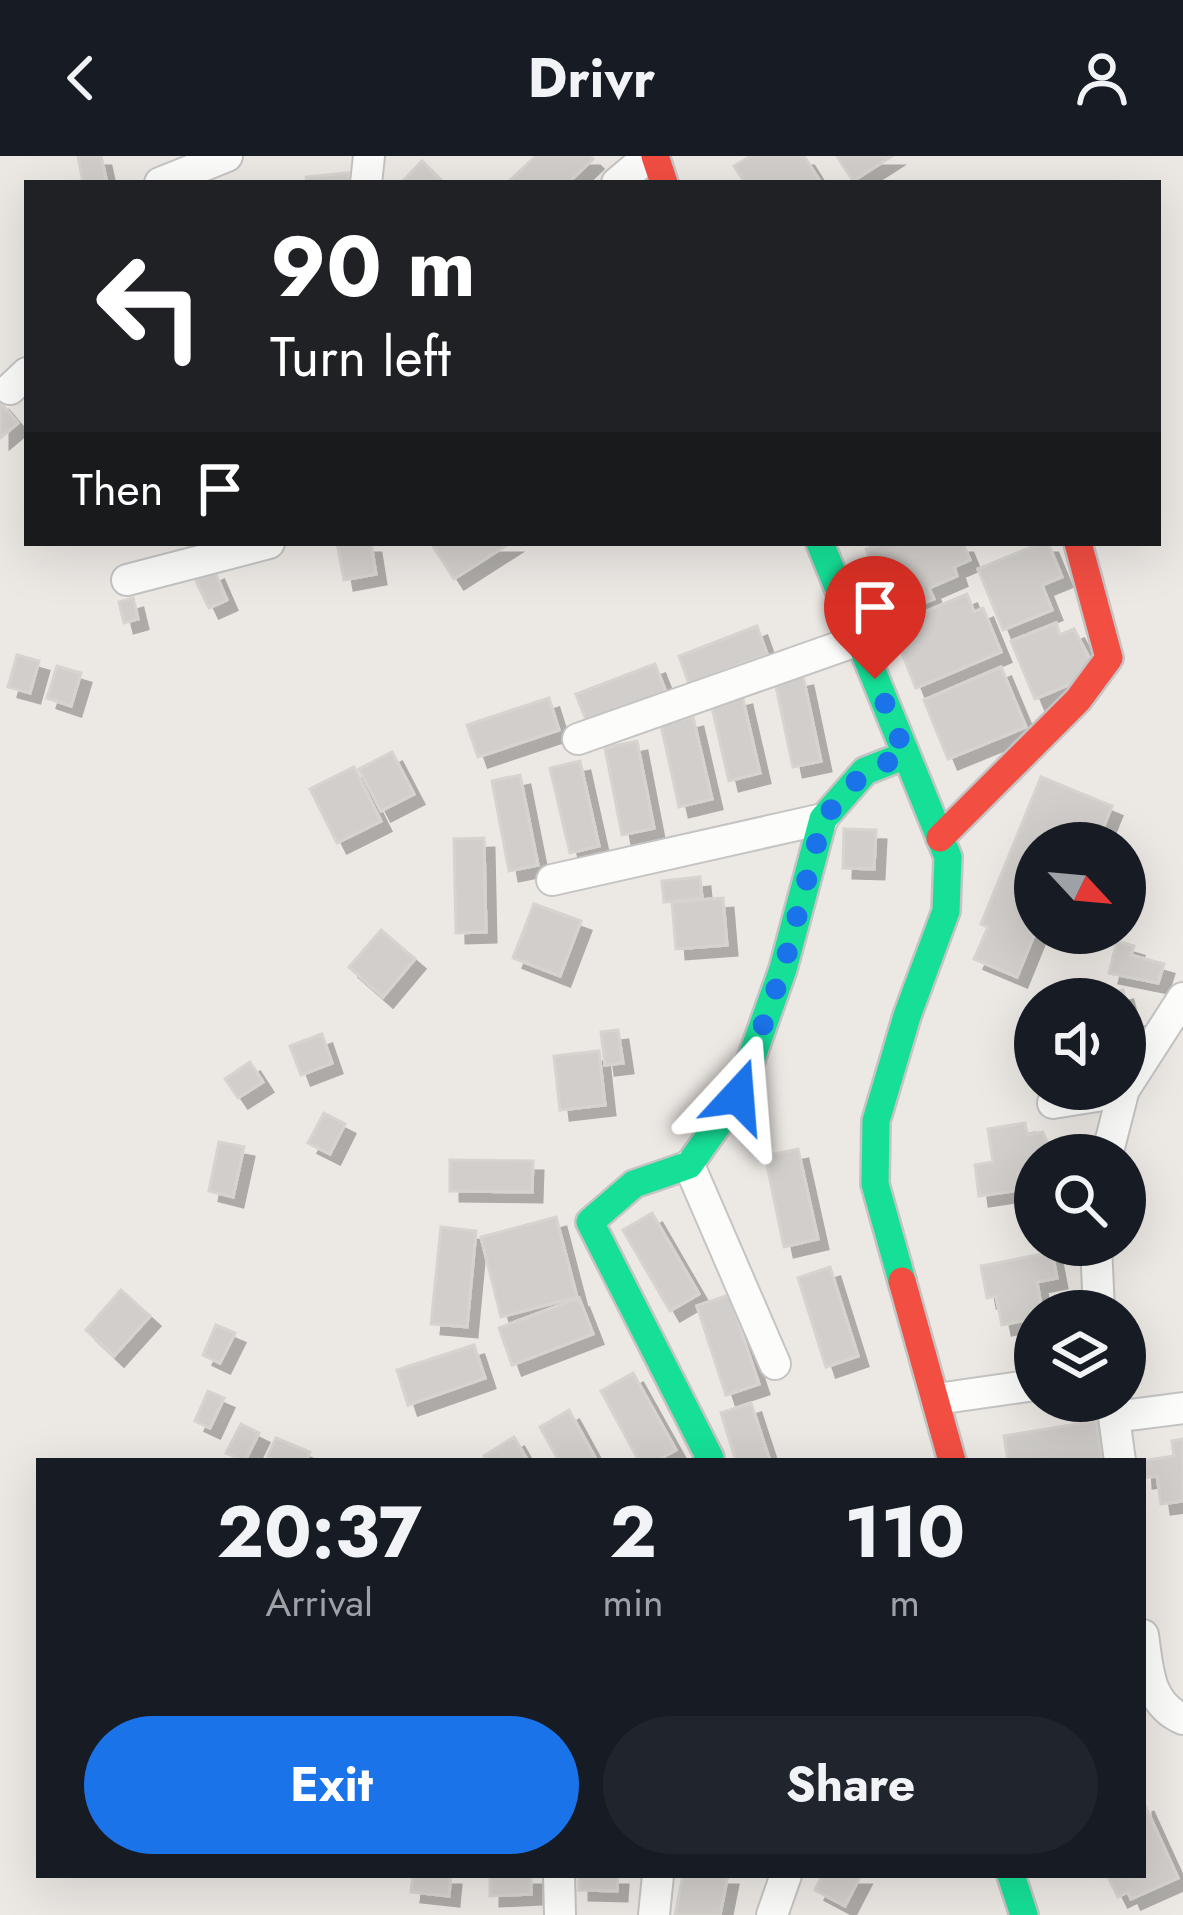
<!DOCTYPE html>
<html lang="en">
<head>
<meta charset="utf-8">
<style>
  body { margin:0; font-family:Jost,sans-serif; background:#20242c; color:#f1f3f6; height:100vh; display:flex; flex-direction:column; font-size:45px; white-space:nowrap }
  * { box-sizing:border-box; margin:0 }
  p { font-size:39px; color:#9ea1a6 }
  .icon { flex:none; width:66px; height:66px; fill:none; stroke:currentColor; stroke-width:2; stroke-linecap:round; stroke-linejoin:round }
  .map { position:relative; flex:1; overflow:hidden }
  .sheet { position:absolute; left:36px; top:1302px; width:1110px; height:420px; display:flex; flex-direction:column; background:#171b24; border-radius:0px; box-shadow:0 12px 48px #0002 }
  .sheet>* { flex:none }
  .guide { position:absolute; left:24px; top:24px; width:1137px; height:366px; border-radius:0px; box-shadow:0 12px 48px #0002; background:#202124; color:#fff; overflow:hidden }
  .needle { width:78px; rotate:116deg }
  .tools { position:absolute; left:1014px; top:666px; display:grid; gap:24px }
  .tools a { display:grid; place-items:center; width:132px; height:132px; border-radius:50%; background:#171b24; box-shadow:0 12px 48px #0002; font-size:60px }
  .pin { position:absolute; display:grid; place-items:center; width:102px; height:102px; color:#fff; margin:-123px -51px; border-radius:50% 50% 50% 0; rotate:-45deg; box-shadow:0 0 12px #0007 }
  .pin .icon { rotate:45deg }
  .me { position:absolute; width:132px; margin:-66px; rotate:19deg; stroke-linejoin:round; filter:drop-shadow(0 0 9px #0008) }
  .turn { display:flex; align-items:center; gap:42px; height:252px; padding:0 48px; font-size:54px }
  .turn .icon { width:156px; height:156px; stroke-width:2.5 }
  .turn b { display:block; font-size:84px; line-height:102px }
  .then { display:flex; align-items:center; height:114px; padding:0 48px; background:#0003; gap:24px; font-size:45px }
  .eta { display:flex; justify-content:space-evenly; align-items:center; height:204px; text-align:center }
  .eta b { font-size:72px; font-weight:700; line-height:84px }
  .action { display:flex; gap:24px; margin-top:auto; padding:24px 48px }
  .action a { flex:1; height:138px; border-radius:72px; background:#1a73e8; color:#fff; font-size:48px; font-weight:700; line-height:138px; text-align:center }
  .action a+a { background:#20242c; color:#f1f3f6 }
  header { display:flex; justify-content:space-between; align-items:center; height:156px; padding:0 48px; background:#171b24; font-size:54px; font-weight:700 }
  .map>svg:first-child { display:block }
  .building { fill:#d1cecb; stroke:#d7d4d0; stroke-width:3; filter:url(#shadow) }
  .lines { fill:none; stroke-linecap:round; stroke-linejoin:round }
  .street-casing { stroke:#c5c4c5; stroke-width:34 }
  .fast-casing { stroke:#c5c4c5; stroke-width:32 }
  .jam-casing { stroke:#c5c4c5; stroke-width:32 }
  .street { stroke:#fcfcfb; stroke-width:30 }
  .fast { stroke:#16e098; stroke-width:27 }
  .jam { stroke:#f24e42; stroke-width:27 }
  .route { stroke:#1a73e8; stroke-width:21; stroke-dasharray:0 37.8 }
</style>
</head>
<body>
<header><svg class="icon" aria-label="back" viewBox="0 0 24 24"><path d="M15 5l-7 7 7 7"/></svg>Drivr<svg class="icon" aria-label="person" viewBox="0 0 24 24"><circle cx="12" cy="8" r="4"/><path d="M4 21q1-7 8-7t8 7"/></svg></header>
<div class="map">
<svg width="1183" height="1759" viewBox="0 0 1183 1759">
  <defs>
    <filter id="shadow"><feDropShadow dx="10" dy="10" stdDeviation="0" flood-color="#0004"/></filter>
  </defs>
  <rect width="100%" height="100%" fill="#ece8e4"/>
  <path class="building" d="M78,0H101L107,27H83Z
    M536,0H590L593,3L568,27H507Z
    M751,0H804L821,27H745L734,10Z
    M837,0H892L853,25Z
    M422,5L444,27H401Z
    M348,17L349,27H307L306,21Z
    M0,246L18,267L0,282Z
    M337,387H371L376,418L344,424Z
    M431,387H510L454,423Z
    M882,387H963L970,404L954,411L957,420L929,432L934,443L893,459L866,393Z
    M1041,387H1048L1062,421L1042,429L1052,454L1003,474L978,413Z
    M214,414L227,444L209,452L195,423Z
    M967,438L974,456L983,452L1001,496L916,532L891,470Z
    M133,442L138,463L124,467L119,446Z
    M1056,467L1060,479L1074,473L1097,517L1035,543L1011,485Z
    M757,470L767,498L689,528L679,500Z
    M17,499L39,505L30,537L8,531Z
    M655,508L666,536L587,567L576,538Z
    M57,510L81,517L71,550L47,542Z
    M1001,511L1026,571L948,603L924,544Z
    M803,520L821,605L793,611L775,526Z
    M742,539L760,617L729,625L711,547Z
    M549,542L559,574L478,601L467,569Z
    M693,561L712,643L679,651L661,569Z
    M637,585L654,672L622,679L605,592Z
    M392,596L414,638L381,655L359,613Z
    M580,605L599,690L570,697L550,612Z
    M354,611L381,665L337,687L310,633Z
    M520,619L538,709L509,715L492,625Z
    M1041,621L1112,650L1097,687H1035V777L1017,821L974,803L988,771L981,768Z
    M844,673L876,674L874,713L843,712Z
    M484,682L486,776L456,777L454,683Z
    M700,721L702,742L664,746L662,725Z
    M723,742L727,789L676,793L672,746Z
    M534,748L581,765L560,820L513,802Z
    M381,774L415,803L383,841L349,811Z
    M1117,785L1134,790L1131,799L1164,808L1158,827L1109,817Z
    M1123,834L1130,862L1138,860L1145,892L1125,897V843L1092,841Z
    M618,874L623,907L605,909L601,876Z
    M322,878L332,907L301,919L290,890Z
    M599,895L605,949L560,954L554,900Z
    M250,906L263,926L238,942L225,923Z
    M324,957L345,968L330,998L308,987Z
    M1025,967L1027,979L1043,976L1052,999H1035V1015L1018,1018L1020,1034L979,1040L975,1009L993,1006L988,973Z
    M219,986L244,991L233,1041L209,1035Z
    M798,993L818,1083L784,1091L765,1000Z
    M450,1004L533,1005L532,1036L450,1035Z
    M652,1057L699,1138L670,1155L623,1074Z
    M556,1061L577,1141L501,1161L481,1081Z
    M441,1071L476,1075L467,1171L431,1168Z
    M1052,1096L1057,1122L1037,1126L1042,1155H1035V1162L1002,1169L996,1140L987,1142L981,1110Z
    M830,1111L858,1200L826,1211L798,1122Z
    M121,1134L150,1160L114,1200L86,1174Z
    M729,1139L759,1228L726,1239L697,1150Z
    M579,1142L593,1178L512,1209L499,1172Z
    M216,1169L235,1177L220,1207L203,1199Z
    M474,1189L485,1222L408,1249L397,1214Z
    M633,1217L676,1294L656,1305H639L601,1235Z
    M208,1235L224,1242L210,1272L195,1265Z
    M751,1247L770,1305H736L721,1257Z
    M569,1254L597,1305H559L540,1271Z
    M1096,1265L1103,1305H1008L1004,1280Z
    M241,1268L259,1277L245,1305L226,1297Z
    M514,1281L528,1305H487L484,1300Z
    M276,1282L310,1296L306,1305H279L268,1300Z
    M1183,1283V1345L1161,1348L1157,1320L1143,1322L1142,1305L1174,1300L1172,1285Z
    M1143,1645L1178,1722L1131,1743L1128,1736L1118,1741L1107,1719H1143Z
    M413,1719H451L449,1740L411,1736Z
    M490,1719H531V1738L490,1740Z
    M579,1719H618L617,1735L579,1734Z
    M683,1719H728L720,1759H675Z
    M822,1719H861L845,1750L815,1734Z"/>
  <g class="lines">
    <defs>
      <path id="street" d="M160,27L227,0
        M366,27L369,0
        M617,27L649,0
        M10,233L27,217
        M127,424L269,387
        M578,583L859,484
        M552,724L823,663
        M1125,932L1183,842
        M1053,947L1122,936
        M1107,999L1124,933
        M689,1009L775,1208
        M1096,1089L1099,1155
        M937,1243L1035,1229
        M1109,1245L1114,1261L1183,1252
        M1114,1261L1120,1305
        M1143,1479C1148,1513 1148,1548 1183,1563
        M559,1719L560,1759
        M654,1759L658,1719
        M772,1759L786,1719"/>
      <path id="fast" d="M820,387L948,701L946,755L907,860L876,965L875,1028L902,1125
        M707,1305L710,1302L590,1066L634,1028L689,1009L738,940L783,813L823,663L865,615L906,599
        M1011,1719L1024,1759"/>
      <path id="jam" d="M655,0L664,27
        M940,682L1078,544L1109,502L1078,387
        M902,1125L952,1305"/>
    </defs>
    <use href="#street" class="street-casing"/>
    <use href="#fast" class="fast-casing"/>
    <use href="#jam" class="jam-casing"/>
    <use href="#street" class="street"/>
    <use href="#fast" class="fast"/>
    <use href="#jam" class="jam"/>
  </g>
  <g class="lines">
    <path class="route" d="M738,940L783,813L823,663L865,615L906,599L875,523"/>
  </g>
</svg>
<div class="tools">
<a><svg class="needle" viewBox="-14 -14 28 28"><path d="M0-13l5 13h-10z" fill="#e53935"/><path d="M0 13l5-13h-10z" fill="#9ea1a6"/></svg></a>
<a><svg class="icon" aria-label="sound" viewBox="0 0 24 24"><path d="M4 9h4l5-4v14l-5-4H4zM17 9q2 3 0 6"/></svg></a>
<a><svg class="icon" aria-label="search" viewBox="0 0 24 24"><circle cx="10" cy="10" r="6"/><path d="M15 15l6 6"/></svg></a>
<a><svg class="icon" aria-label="layers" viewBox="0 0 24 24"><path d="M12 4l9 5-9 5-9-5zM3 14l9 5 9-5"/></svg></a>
</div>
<div class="pin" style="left:875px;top:523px;background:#d93025"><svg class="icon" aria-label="arrive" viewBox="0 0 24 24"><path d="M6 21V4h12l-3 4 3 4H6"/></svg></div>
<svg class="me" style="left:738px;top:940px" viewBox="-20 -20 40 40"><path d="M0-17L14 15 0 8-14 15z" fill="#1a73e8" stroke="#fff" stroke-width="4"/></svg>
<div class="guide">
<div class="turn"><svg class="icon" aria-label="left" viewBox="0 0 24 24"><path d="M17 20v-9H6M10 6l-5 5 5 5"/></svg><div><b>90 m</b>Turn left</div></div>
<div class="then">Then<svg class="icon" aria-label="arrive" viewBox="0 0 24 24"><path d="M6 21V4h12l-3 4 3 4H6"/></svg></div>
</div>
<section class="sheet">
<div class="eta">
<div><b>20:37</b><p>Arrival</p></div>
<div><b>2</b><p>min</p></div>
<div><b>110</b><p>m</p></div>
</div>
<div class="action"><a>Exit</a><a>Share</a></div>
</section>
</div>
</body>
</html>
